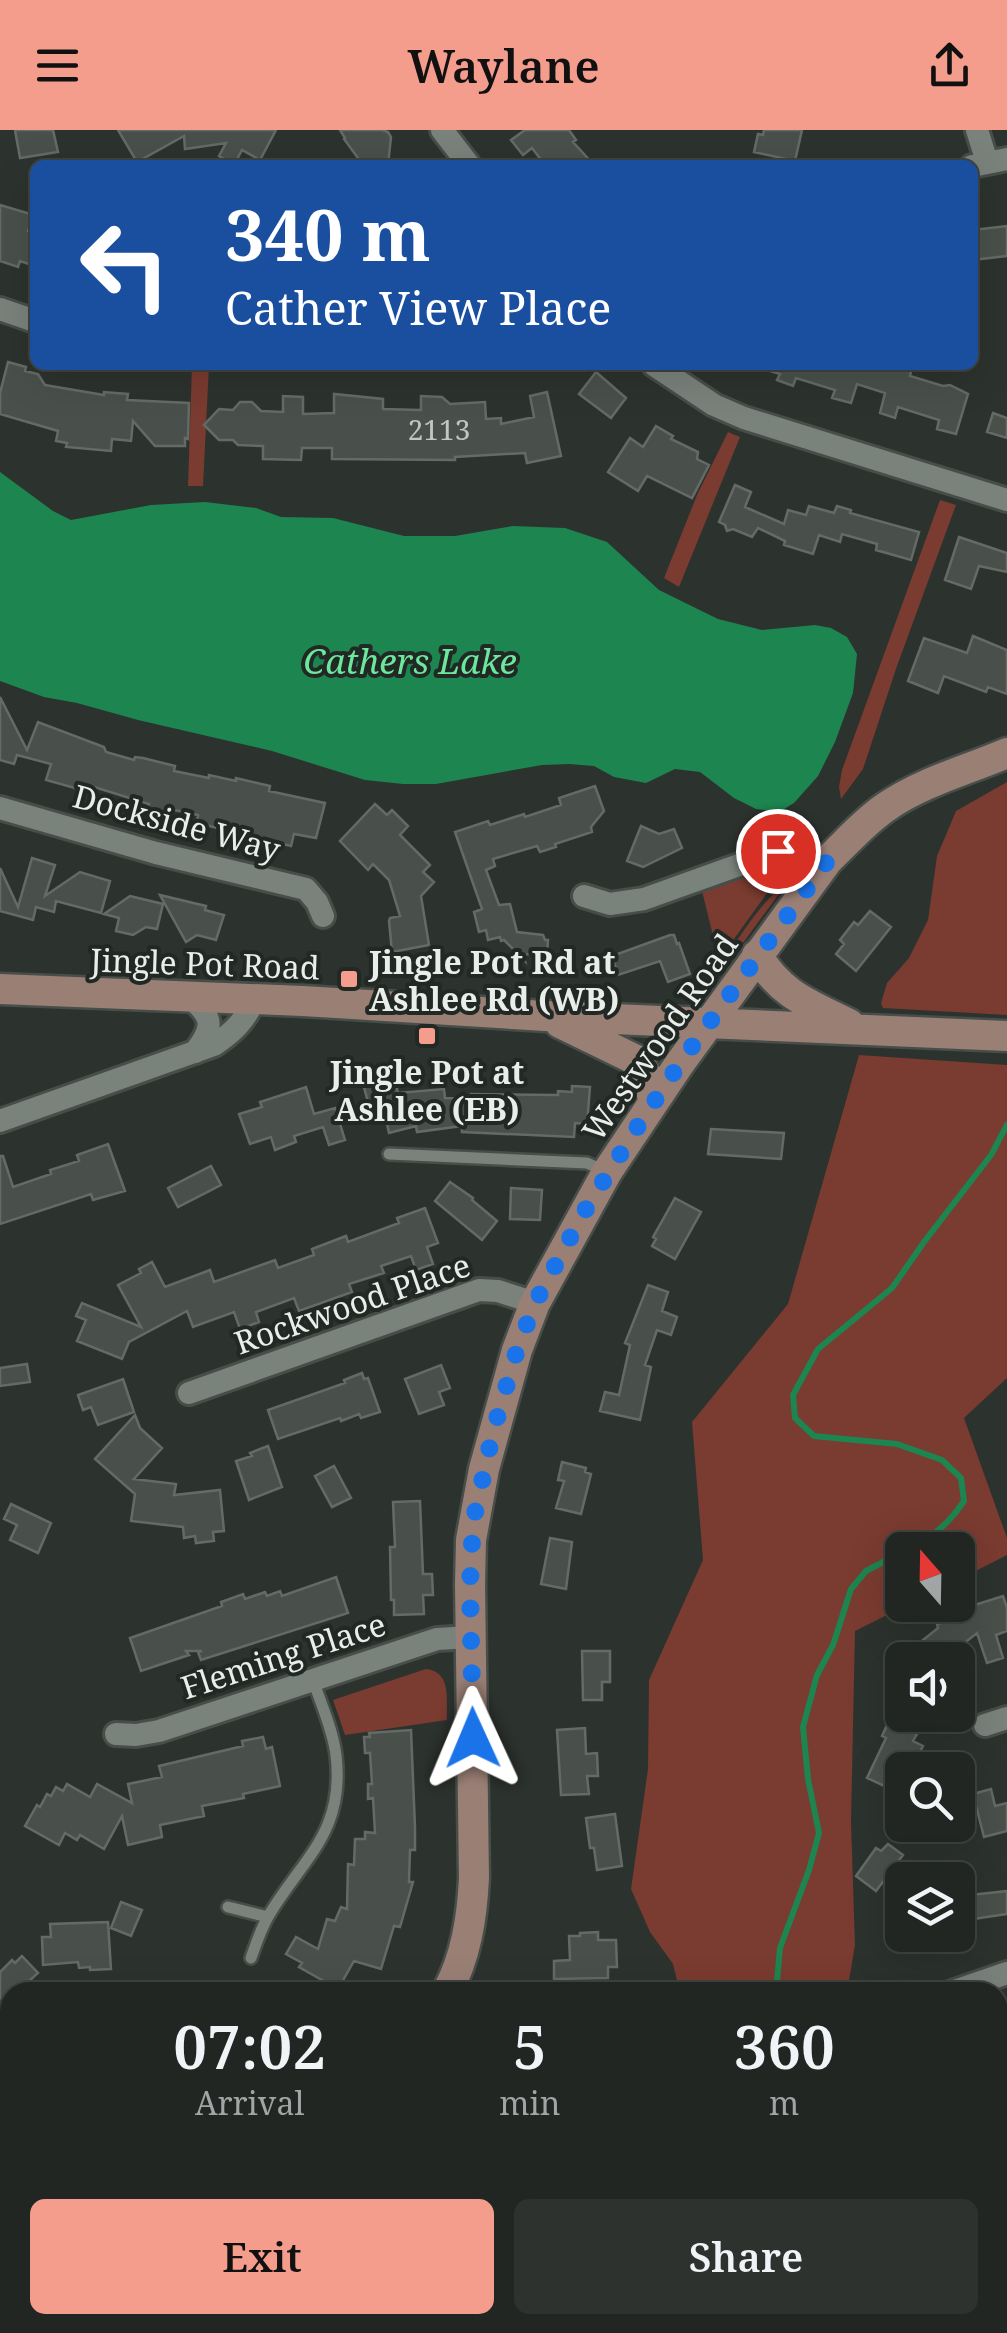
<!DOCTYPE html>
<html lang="en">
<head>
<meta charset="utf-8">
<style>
  body { margin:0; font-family:"Noto Serif",serif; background:#2d322f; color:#f1f3f6; height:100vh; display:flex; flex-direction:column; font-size:38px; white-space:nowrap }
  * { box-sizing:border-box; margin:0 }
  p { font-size:32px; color:#a2a5a5 }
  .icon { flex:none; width:55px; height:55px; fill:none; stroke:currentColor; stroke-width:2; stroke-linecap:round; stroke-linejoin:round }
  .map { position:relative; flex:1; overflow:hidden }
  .drawer { position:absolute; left:0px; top:1852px; width:1008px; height:352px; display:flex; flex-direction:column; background:#212622; border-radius:30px 30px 0 0; box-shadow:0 10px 40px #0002,0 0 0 2px #3e4340 }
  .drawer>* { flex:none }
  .top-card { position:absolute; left:30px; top:30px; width:948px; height:210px; border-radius:15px; box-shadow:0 10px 40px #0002,0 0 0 2px #3e4340; background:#1a4fa0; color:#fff; overflow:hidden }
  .needle { width:65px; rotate:340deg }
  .tools { position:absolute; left:885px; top:1402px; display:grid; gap:20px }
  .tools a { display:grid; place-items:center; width:90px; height:90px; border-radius:15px; background:#212622; box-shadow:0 10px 40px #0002,0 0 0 2px #3e4340; font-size:50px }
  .pin { position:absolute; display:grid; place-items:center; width:85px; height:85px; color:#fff; margin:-42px; border:5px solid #fff; border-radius:50%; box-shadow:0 2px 10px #0007 }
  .me { position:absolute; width:110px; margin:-55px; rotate:359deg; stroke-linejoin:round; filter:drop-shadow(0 0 8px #0008) }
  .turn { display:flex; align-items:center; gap:35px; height:210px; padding:0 30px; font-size:45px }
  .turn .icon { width:130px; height:130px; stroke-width:2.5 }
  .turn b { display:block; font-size:70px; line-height:85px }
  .eta { display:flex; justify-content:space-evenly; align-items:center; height:170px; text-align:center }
  .eta b { font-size:60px; font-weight:600; line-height:70px }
  .cta { display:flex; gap:20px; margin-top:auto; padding:20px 30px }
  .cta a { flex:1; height:115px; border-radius:15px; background:#f59d8d; color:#111; font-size:40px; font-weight:600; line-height:115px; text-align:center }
  .cta a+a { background:#2d322f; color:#f1f3f6 }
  header { display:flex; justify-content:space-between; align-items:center; height:130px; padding:0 30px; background:#f59d8d; color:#111; font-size:45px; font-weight:600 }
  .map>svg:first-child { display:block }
  .green { fill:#7a3b30 }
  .water { fill:#1d854f }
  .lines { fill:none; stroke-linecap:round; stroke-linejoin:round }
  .stream { stroke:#1d854f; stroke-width:6 }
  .building { fill:#49504b; stroke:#646b66; stroke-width:2.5 }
  .lane-casing { stroke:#474d49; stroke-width:16 }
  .street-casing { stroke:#474d49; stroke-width:28 }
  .secondary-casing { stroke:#474d49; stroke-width:35 }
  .lane { stroke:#7a827c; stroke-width:11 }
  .street { stroke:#7a827c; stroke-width:22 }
  .secondary { stroke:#9a7f75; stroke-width:30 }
  .route { stroke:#1a73e8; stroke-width:18; stroke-dasharray:0 32.4 }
  .poi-dot { fill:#f59d8d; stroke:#222824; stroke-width:4 }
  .labels { text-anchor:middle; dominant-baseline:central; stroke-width:8; stroke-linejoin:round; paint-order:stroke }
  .number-label { font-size:28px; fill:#c1c6c2 }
  .street-label { font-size:32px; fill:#e9eeea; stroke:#222824 }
  .poi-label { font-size:32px; font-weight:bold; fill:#e9eeea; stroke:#222824; text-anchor:start }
  .water-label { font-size:35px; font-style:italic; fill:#6be89d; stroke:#222824 }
</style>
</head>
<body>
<header><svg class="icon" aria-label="menu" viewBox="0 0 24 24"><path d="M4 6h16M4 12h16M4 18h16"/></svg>Waylane<svg class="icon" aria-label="share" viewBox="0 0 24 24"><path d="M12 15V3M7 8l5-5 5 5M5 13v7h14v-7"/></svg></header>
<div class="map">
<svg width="1007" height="2203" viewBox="0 0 1007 2203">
  <rect width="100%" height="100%" fill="#2c322e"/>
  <path class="green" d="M192,235H209L203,356H188Z
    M728,302L740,307L679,457L664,448L697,365Z
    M940,370L956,375L897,536L863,639L841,669L839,657L842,640Z
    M1007,652V885L883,878L881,873L887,853L909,828L928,790L937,726L956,681Z
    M786,732L789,739L787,746L767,763L721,827H715V814L702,761Z
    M779,760L781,761L721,843L720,842C727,822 762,771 779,760Z
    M859,925L1007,935V1248L964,1288L1007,1408V1425L958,1450V1420H902V1475H907L855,1501L851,1692L855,1815L847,1862H680L673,1834L650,1802L631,1759L648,1639L649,1550L703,1430L692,1292L788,1174Z
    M426,1539C452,1542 446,1569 447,1590L345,1605L333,1570Z
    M535,2195H818L816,2203H537Z"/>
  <path class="water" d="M0,342L53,381L71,390L151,375L205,372L256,378L281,387L333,388L404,406H455L513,396L565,398L607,412L659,460L718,489L762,500L815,495L831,498L847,507L857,524L853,563L835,612L818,646L794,673L779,682L756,679L734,668L700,642L675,639L646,653L614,647L594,636L569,634L542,635L436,654H403L365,650L272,621L138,590L77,573L44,567L0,551Z"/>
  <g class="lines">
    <path class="stream" d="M907,1420C933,1406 948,1395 964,1371L961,1348L942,1330L897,1314L814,1306L795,1288L793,1265L818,1219L892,1158L924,1112L991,1025L1007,995
      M776,1862L780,1818L809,1740L819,1703L808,1649L803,1597L817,1545L833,1515L851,1459L866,1441L902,1422
      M726,2203L729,2195"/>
  </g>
  <path class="building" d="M15,0H53L58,22L20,28Z
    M118,0H276L260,30L242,20L234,35L219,26L226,13L185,19L184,6L137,32Z
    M340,0H382L388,2L391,7L388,35H363L344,9L345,8Z
    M525,0H569L576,10L573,12L594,35H545L532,18L523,25L511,10Z
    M764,0H802L795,31L754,22L758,4L763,5Z
    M0,75L34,85L28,101L35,103V136L20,131L18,137L0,131Z
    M1007,96V126L972,130V100Z
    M8,232L26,237L25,241L38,244L45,255L104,265V262L128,264L127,270L189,273L188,309L185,308V316H155L133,291L131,311L112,309L111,321L66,317L67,313L56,311L58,301L0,284V263Z
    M764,235H892L911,241L910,246L943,256L950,255L968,264L956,304L937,299L939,290L898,277L895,288L880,283L885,263L857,254L851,273L832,268L835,260L796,248L793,256L777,250L780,244L764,239Z
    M596,242L626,268L611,288L579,264Z
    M547,262L561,326L527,333L525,323L455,327V330L332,329V318H302L301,330L263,329V316L238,315L233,310H219L204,295L219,279L233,280L240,272H252L261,281L283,282V266L303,267V284L334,283V264L383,269V279L421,280V266L442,267L450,274L485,272L486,289L501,288V294L534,287L530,266Z
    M993,283L1007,288V308L987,302Z
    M656,296L673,306L671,309L698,322L697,329L709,335L692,368L647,346L638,361L608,342L630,308L643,317Z
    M735,355L751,362L745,377L784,394L788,380L806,385L809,376L834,383L837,376L851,380L850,383L919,402L911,430L876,420L877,414L842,404L840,412L819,405L813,424L784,415L785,411L758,398L752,407L733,399L727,401L725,395L719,392Z
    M959,407L1007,423V442L979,436L971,459L945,450Z
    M973,506L1007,520V564L988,557L986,562L944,546L938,563L908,551L924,508L967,523Z
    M0,567L27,620L38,592L104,617L106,622L134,630L135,627L143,628L175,636L174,641L209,648V645L236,651V648L270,656L269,661L325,673L316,708L294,704L291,716L197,693L198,685L165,678L164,684L147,679L149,674L91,656L89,662L46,650L51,634L17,625L14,634L0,630Z
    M595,656L604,681L591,697L592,702L555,714L556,717L540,722L537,716L493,729L495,736L486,740L499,775L510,774L517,802L543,805L545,810H548L547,825L523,824L525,831L504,810L501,811L500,807L488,810L486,800L479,802L474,782L482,779L455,702L488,691L490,695L524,684L525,687L561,675L559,668Z
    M375,674L387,685L392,680L408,696L400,705L430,735L423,742L434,752L421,766L429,815L392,822L389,791L390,788L400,786L389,750L373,734L368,740L340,711Z
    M641,696L659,704L674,699L682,718L643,737L627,731Z
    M32,728L55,735L45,766L80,742L110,751L101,783L56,771L54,782L36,777L33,790L0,781V738L18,777Z
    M160,765L206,776L205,780L224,785L216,810L197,805L186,812Z
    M130,766L163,774L157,799L146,797L133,805L116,801L119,788L104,784Z
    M870,781L891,797L856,841L836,824L844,814L840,810L854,792L858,795Z
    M670,805H674L677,814L679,813L690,844L668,852L660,831L618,845L612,826Z
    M381,952L382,958L396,955L398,963L444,959L445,968L471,969V964L558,965V961L572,962V956L590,957L587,994L575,993L574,1007L462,1002V996L417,1002L416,996L389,1003L386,989L373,992L364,957Z
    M306,957L314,984L335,978L345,1010L329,1015L323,997L294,1006L296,1012L275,1020L271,1007L250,1014L239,984L262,977L260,972Z
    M711,999L784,1003L781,1029L708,1024Z
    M108,1014L125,1061L93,1070L91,1064L0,1094V1026H3L13,1057L51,1044L50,1040L79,1031L77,1025Z
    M211,1036L221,1055L178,1077L168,1058Z
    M450,1052L473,1068L472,1070L497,1091L482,1110L435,1071Z
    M511,1058L542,1060L540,1090L510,1089Z
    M675,1068L701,1082L675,1129L652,1116L656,1109L653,1107Z
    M425,1078L438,1113L427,1117L433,1134L416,1140L411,1126L381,1136L384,1143L349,1154L352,1162L299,1181L294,1168L256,1182L259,1192L240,1199L234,1182L193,1197L187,1181L129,1212L122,1229L77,1211L86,1190L76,1186L82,1173L141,1197L118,1155L141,1143L139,1139L152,1132L165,1157L210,1140L214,1152L275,1130L278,1138L314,1125L312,1119L346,1106L348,1112L399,1093L397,1088Z
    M648,1155L668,1162L662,1181L677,1187L671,1205L657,1200L645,1235L651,1237L640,1290L600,1281L605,1262L619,1265L630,1215L625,1213Z
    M27,1234L30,1252L0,1256V1238Z
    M441,1235L450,1258L439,1262L444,1275L419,1284L405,1249Z
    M362,1243L364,1249L368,1248L380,1282L361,1288L359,1284L341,1291L340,1288L278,1309L268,1280L345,1253L344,1250Z
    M123,1249L134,1282L98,1295L91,1277L83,1280L78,1265Z
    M135,1285L140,1298L162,1318L134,1349L176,1354L174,1365L220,1360L224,1401L213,1402L214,1411L196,1413L195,1406L184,1408L183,1397L131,1391L135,1364L95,1329Z
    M268,1316L282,1357L249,1370L236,1331L252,1326L250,1323Z
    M562,1332L586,1338L585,1342L591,1344L581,1384L556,1378L564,1351L558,1350Z
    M334,1336L351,1368L332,1377L315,1346Z
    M420,1371L423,1444H432L433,1465H423L424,1484L394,1485V1470H391L390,1417H395L393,1372Z
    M11,1374L51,1393L38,1423L10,1410L17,1395L4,1389Z
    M550,1408L572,1412L566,1459L541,1454Z
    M336,1447L348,1483L201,1530L198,1522L202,1521H186L189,1525L141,1541L130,1508L222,1476L221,1472L243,1464L245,1469L265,1462L267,1466L280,1461L282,1466Z
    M1003,1466L1007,1478V1501L996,1505L1003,1528L987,1533L977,1503L943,1530L939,1524L932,1530H898L938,1498L937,1494L971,1485L968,1477Z
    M582,1521H610V1552H602V1570H583Z
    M889,1591L917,1604L913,1611L923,1616L914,1634L904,1630L891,1659L867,1648L886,1608L882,1606Z
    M585,1598L586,1624L597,1623L598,1646H587L589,1664L561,1665L557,1600Z
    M411,1600L415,1697V1720H410L409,1752H413L400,1797L394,1796L381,1839L354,1831L338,1859L299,1837L302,1833L286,1824L296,1807L318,1819L327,1789L335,1791L341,1777L347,1779L348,1734L354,1735L355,1709H365V1702L375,1703L373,1668L368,1669V1654H372L370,1623H365L364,1607H370L369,1603Z
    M263,1607L266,1619L272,1617L280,1656L243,1664L244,1668L202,1676L204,1686L160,1695L162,1707L128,1715L122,1686L104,1719L80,1705L77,1710L65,1703L59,1715L25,1696L37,1675L40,1677L47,1664L51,1666L56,1657L63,1661L67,1654L90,1667L97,1654L132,1673L128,1654L162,1647L159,1636L243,1616L242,1611Z
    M991,1659L995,1676L1007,1673V1701L984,1707L973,1664Z
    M615,1684L622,1736L597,1740L594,1718H590L586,1688Z
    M888,1714L903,1725L876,1761L856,1746L876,1718L881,1721Z
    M1007,1761V1784L960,1791L958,1771L961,1766Z
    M121,1772L142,1780L131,1806L111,1798Z
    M108,1792L111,1839L90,1840V1837L79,1838L78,1832L43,1835L42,1807H51L50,1794Z
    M598,1802V1810H616L617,1837H608V1848L554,1849V1831L570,1830L569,1806H580V1803Z
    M22,1826L38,1843L17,1862H10V1869L0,1879V1842L12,1830L15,1833Z"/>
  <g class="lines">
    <defs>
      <path id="lane" d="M389,1024L587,1033L607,1042
        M228,1777L268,1787
        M251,1828C256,1814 261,1798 269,1785C304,1727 345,1702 336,1625C333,1600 321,1574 313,1550"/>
      <path id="street" d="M442,0L469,35
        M977,0L987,32
        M972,36L1007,29
        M0,179L35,191
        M654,235L714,275L744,288L1007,370
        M0,678L156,723L306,759L317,772L323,786
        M584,766L610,774L644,769L778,721L805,722L828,730
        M189,867C214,887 214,897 195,922
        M0,991L214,915C234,902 245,890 255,869
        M189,1263L479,1160L498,1161L535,1173
        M985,1595L1007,1588
        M116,1604L136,1605L159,1601L437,1509L471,1507
        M952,1862L1007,1843
        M0,1969L10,1965
        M998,2150L1007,2141
        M416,2195V2203
        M34,2203L50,2195
        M954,2203L959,2195"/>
      <path id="secondary" d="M757,825C781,865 809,874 849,894
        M0,859L303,871L545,886L1007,906
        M560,893L634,929C648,942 651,954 653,973
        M447,1862C466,1827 472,1788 474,1748L470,1455L471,1410L484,1339L517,1220L535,1173L607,1042L680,933L828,730C847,712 864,692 886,677C922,652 967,640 1007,623"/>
    </defs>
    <use href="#lane" class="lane-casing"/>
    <use href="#street" class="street-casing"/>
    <use href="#secondary" class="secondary-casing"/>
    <use href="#lane" class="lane"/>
    <use href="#street" class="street"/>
    <use href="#secondary" class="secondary"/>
  </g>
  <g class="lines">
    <path class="route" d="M473,1608L470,1455L473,1392L493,1302L517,1220L535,1173L584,1082L638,996L680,933L828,730L805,722L778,721"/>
  </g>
  <g class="poi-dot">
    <rect x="339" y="839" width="20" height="20" rx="5"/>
    <rect x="417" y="896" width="20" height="20" rx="5"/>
  </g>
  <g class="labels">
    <g class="number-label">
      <text x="439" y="299">2113</text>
    </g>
    <g class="street-label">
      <text transform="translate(177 692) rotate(15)">Dockside Way</text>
      <text transform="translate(205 833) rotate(2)">Jingle Pot Road</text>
      <text transform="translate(659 907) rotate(-55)">Westwood Road</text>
      <text transform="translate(352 1173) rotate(-19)">Rockwood Place</text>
      <text transform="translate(283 1525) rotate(-18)">Fleming Place</text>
    </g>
    <g class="poi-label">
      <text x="369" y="831">Jingle Pot Rd at<tspan x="369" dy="37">Ashlee Rd (WB)</tspan></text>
      <text x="427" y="941" text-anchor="middle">Jingle Pot at<tspan x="427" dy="37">Ashlee (EB)</tspan></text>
    </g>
    <g class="water-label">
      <text x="410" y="530">Cathers Lake</text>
    </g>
  </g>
</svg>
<div class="tools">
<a><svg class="needle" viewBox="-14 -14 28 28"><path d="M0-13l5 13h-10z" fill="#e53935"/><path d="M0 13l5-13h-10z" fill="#a2a5a5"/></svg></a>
<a><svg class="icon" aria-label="sound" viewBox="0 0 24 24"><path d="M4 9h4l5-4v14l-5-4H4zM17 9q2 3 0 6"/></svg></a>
<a><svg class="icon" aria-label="search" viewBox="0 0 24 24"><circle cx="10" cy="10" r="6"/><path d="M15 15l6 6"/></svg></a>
<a><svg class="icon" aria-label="layers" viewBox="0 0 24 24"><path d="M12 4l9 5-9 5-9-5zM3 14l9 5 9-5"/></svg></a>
</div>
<div class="pin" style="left:778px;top:721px;background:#d93025"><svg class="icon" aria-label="arrive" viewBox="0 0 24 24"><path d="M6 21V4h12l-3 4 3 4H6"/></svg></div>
<svg class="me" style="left:473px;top:1608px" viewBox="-20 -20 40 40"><path d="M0-17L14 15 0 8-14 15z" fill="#1a73e8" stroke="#fff" stroke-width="4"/></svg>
<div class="top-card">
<div class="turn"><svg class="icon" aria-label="left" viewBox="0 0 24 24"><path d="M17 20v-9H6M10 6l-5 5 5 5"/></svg><div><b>340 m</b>Cather View Place</div></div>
</div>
<section class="drawer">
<div class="eta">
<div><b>07:02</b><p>Arrival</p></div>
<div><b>5</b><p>min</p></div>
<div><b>360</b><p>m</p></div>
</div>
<div class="cta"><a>Exit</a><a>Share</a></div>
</section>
</div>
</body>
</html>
